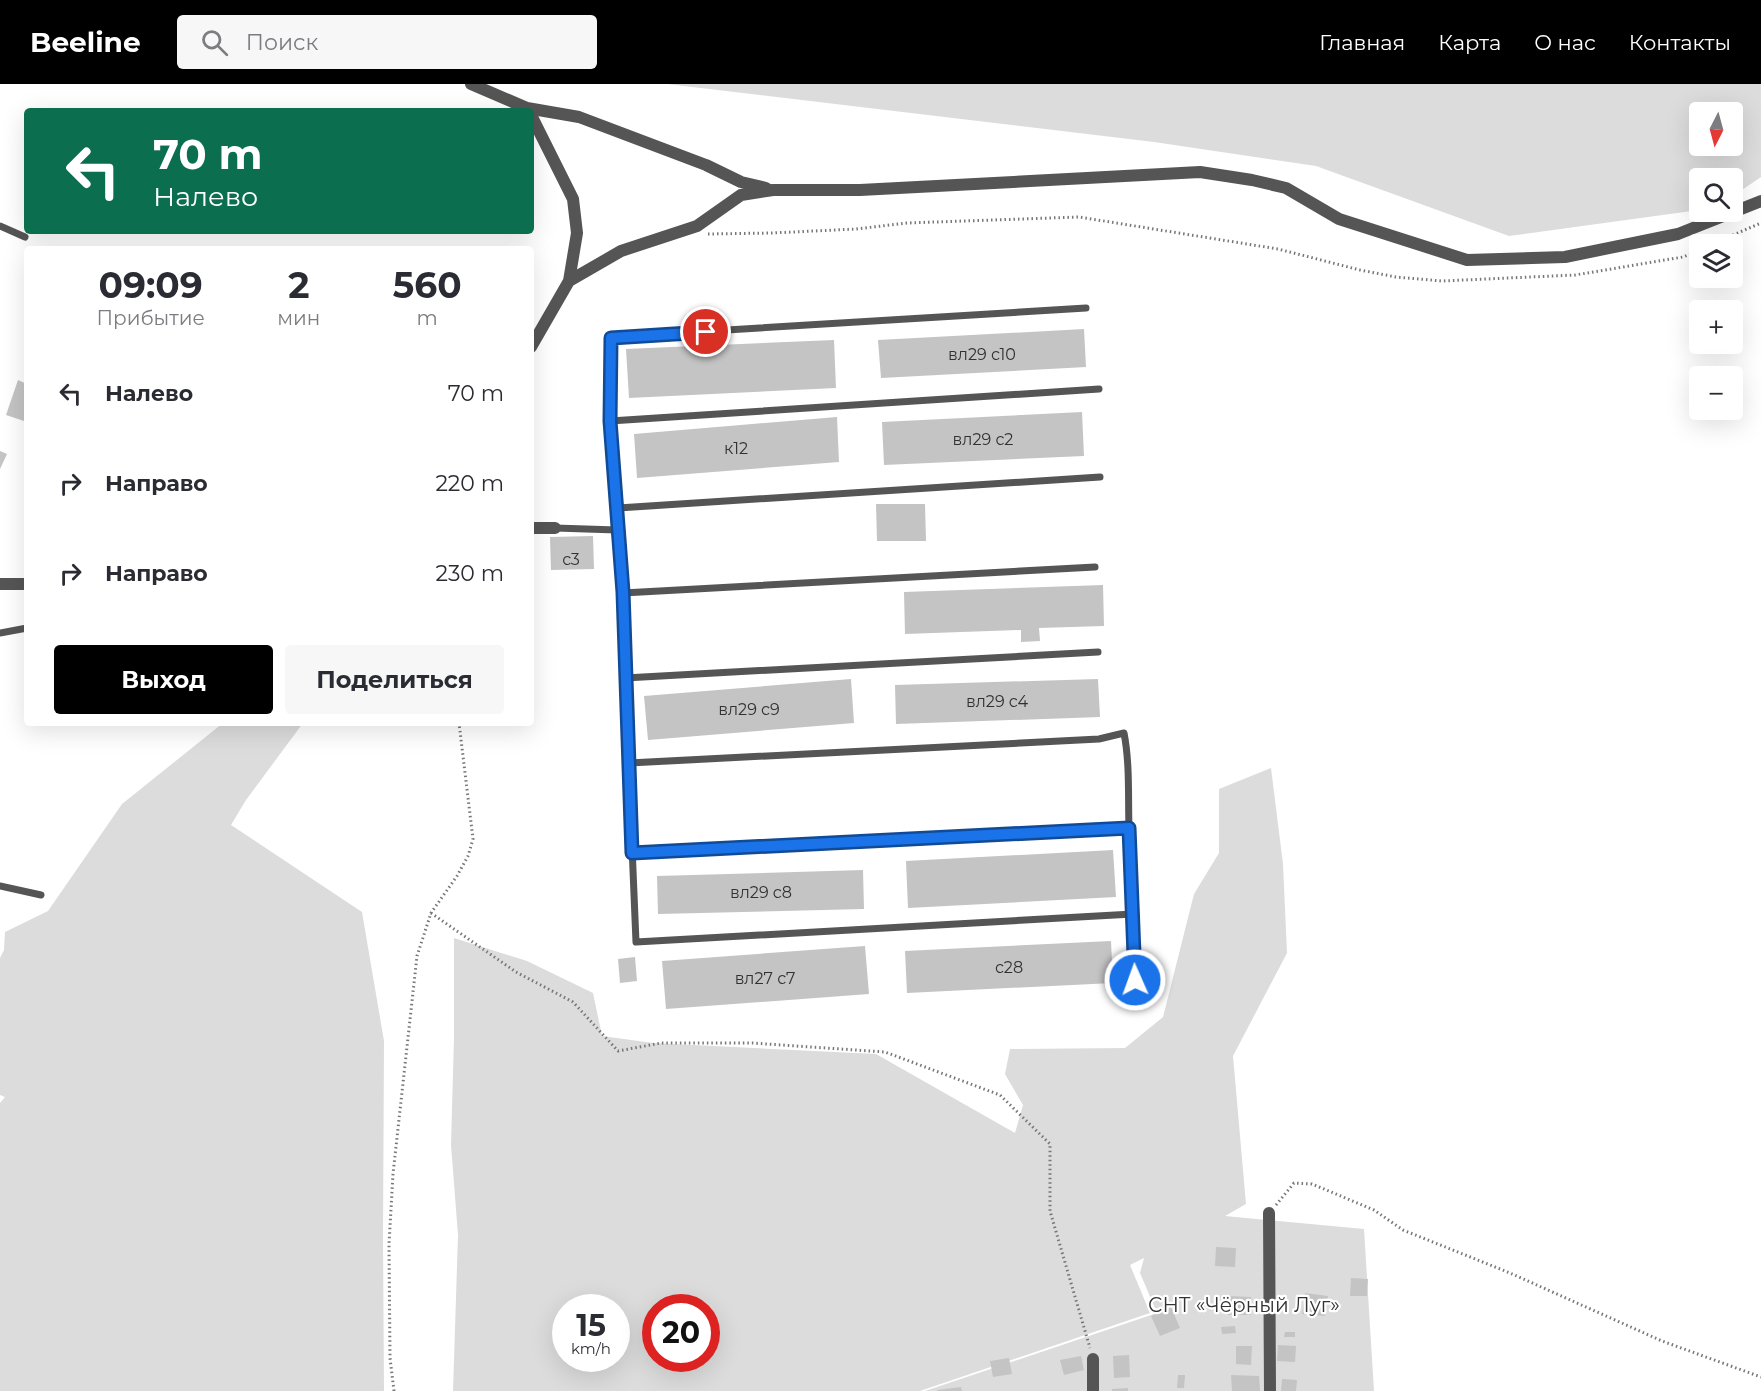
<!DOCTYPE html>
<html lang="ru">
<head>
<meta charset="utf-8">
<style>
  body { margin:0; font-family:Montserrat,sans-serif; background:#f7f7f7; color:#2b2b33; height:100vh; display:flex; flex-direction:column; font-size:22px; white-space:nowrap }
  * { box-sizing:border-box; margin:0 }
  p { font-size:20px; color:#7c7c81 }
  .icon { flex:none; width:33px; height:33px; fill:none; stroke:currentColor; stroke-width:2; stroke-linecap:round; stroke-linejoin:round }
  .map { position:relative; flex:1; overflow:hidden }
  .drawer { position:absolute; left:24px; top:162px; width:510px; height:480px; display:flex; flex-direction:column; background:#fff; border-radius:6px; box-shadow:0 6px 24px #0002 }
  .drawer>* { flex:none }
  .banner { position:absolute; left:24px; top:24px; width:510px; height:126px; border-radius:6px; box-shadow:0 6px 24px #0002; background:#0b6e4f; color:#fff; overflow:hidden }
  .needle { width:39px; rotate:186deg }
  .controls { position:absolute; left:1689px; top:18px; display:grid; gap:12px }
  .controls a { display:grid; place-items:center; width:54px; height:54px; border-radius:6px; background:#fff; box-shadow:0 6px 24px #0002; font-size:30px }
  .speed { position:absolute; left:552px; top:1210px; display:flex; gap:12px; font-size:30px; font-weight:700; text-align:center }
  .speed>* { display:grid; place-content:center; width:78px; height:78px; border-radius:50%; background:#fff; box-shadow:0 6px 24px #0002; line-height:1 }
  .speed small { font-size:15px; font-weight:400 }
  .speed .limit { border:9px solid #d22; background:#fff; color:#111 }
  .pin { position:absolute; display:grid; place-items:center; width:51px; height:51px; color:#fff; margin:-26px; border:3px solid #fff; border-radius:50%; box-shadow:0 2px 6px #0007 }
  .me { position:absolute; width:66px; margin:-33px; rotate:358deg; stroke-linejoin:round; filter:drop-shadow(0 0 4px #0008) }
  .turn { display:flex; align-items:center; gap:21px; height:126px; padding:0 30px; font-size:27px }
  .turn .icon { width:78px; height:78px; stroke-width:2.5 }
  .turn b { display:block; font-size:42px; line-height:51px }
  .eta { display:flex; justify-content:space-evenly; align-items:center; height:102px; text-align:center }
  .eta b { font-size:36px; font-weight:700; line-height:42px }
  .action { display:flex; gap:12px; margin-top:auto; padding:12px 30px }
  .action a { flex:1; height:69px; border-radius:6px; background:#000; color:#fff; font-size:24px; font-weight:700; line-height:69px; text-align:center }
  .action a+a { background:#f7f7f7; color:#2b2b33 }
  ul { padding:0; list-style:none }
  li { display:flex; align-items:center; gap:18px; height:90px; padding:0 30px }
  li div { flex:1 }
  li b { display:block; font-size:22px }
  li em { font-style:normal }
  header { display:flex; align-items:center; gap:36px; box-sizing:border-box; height:84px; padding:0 30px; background:#000; color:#fff }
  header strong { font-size:28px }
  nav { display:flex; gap:33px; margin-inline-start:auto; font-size:21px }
  .search { width:420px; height:54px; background:#f7f7f7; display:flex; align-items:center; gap:15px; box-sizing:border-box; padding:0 21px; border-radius:6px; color:#7c7c81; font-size:22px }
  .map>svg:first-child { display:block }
  .green { fill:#dcdcdc; fill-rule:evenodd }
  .building { fill:#c4c4c4 }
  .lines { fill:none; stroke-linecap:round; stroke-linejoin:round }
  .path { stroke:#777; stroke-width:3; stroke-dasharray:1.5 3; stroke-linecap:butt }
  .service { stroke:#555; stroke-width:7 }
  .minor { stroke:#555; stroke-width:12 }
  .route-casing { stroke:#114b97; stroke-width:15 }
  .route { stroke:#1a73e8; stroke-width:10 }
  .labels { text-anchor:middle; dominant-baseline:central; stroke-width:4.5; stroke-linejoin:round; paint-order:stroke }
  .number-label { font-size:16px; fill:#313131 }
  .park-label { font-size:20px; fill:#333; stroke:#fff }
</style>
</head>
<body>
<header>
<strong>Beeline</strong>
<div class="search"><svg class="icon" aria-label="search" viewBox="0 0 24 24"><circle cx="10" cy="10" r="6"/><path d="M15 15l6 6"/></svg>Поиск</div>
<nav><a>Главная</a><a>Карта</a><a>О нас</a><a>Контакты</a></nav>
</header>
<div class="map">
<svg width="1761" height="1307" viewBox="0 0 1761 1307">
  <rect width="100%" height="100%" fill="#fff"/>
  <path class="green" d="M667,0H1761V93L1733,112L1732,94H1700L1699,126L1509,152L1316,82L1154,58ZM1700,28H1732V62H1700Z
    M223,639H303L246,716L231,741L362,828L384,957L383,1152L384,1307H0V1019L5,1013L0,1011V874L4,866L5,848L48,827L122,720Z
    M1271,684L1283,780L1287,869L1233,972L1246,1120L1225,1132L1364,1145L1374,1307H925L1157,1229L1140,1189L1144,1174L1130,1181L1150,1229L920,1307H453L458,1151L451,1061L454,953V854L527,877L593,909L602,952L653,959L876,970L1015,1049L1023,1021L1005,990L1010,965L1125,964L1163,933L1194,810L1219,769V705ZM566,1224H616V1275H566ZM656,1224H706V1275H656Z"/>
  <path class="building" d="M1084,245L1086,283L881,294L878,256Z
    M834,256L836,304L629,314L626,265Z
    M18,296L27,300V338L6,331Z
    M1082,328L1084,372L884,381L882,338Z
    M837,333L839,378L637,394L634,350Z
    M0,367L7,370L0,385Z
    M876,420H925L926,457H877Z
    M593,452L594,485L551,486L550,453Z
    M1103,501L1104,542L1039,544L1040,557L1021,558V546L905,550L904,508Z
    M851,595L854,639L648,656L644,612Z
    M1098,595L1100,633L896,640L895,601Z
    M1113,766L1116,813L908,824L906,777Z
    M863,786L864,825L658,830L657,792Z
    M1111,857L1113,899L907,909L905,867Z
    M865,862L869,910L666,925L662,877Z
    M635,873L637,897L620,899L618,875Z
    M1216,1163L1236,1164L1235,1183L1215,1182Z
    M1351,1194L1368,1195L1367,1212H1350Z
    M1305,1209L1328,1212L1325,1232L1302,1230Z
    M1228,1212L1251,1213V1231H1227Z
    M1171,1223L1180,1244L1160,1252L1151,1232Z
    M1235,1242L1236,1249L1222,1250L1221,1243Z
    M1285,1248H1295V1253H1284Z
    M1278,1261L1296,1262L1295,1278L1277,1277Z
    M1236,1262H1252L1251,1281L1236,1280Z
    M1129,1271L1130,1293L1114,1294L1113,1272Z
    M1081,1272L1084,1286L1064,1291L1060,1276Z
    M1009,1274L1012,1290L993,1293L990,1277Z
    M1178,1291H1185L1184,1304H1177Z
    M1231,1291L1259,1292L1260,1307H1232Z
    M1282,1295L1297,1296L1296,1307H1281Z
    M961,1303L962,1307H937V1306Z
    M1128,1304V1307H1112V1305Z"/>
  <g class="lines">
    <path class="path" d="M708,150L772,149L856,145L907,139L1079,133L1278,165L1360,186L1396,193L1442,197L1575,191L1683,173L1700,166
      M1712,160L1761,139
      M431,829L516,888L573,918L618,967L661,959H752L885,968L1000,1011L1050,1060V1127L1090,1264
      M1276,1121L1294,1099L1312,1100L1374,1126L1403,1146L1510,1189L1662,1257L1761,1293
      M394,1307L390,1274L389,1160L393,1090L417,872L431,829L457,792L468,772L473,755L459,639"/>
    <path class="service" d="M0,142L25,153
      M1086,224L611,253L610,337L623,509L625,594L636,858L1133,830
      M610,337L1099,305
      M618,424L1100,393
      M555,444L617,446
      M623,509L1095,483
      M0,549L27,544
      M625,594L1098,568
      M629,679L1099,655L1124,649C1130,680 1128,713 1129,745C1130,796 1134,846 1135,896
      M632,769L1129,744
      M0,802L41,811"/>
    <path class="minor" d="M471,0L527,24L529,27
      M527,24L579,33L706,81L741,98L766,104
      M531,31L573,115L577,149L569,197L531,263
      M569,197L621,167L697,142L741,111L773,106H860L1200,88L1252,96L1286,104L1339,135L1467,176L1565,173L1678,150L1761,117
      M531,444H555
      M0,500H27
      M1269,1129L1270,1307
      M1093,1275V1307"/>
  </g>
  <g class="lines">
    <defs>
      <path id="route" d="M706,248L611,254L610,337L623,508L632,769L1129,744L1135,896"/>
    </defs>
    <use href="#route" class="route-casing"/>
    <use href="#route" class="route"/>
  </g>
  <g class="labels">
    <g class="number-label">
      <text x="982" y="270">вл29 с10</text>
      <text x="983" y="355">вл29 с2</text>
      <text x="736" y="364">к12</text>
      <text x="571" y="475">с3</text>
      <text x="997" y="617">вл29 с4</text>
      <text x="749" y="625">вл29 с9</text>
      <text x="761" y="808">вл29 с8</text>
      <text x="1009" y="883">с28</text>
      <text x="765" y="894">вл27 с7</text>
    </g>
    <g class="park-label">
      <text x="1244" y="1221">СНТ «Чёрный Луг»</text>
    </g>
  </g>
</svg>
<div class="controls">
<a><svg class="needle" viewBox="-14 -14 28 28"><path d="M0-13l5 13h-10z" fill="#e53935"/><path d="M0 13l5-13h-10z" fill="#7c7c81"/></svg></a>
<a><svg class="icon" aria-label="search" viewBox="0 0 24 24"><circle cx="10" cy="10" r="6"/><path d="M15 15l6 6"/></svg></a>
<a><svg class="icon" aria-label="layers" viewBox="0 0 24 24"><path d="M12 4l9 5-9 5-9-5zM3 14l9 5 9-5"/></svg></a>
<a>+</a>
<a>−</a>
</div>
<div class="speed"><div>15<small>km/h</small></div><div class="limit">20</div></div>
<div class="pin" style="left:706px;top:248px;background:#d93025"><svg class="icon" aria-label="arrive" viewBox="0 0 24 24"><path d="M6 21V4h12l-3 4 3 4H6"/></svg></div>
<svg class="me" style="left:1135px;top:896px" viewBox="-20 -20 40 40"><circle r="17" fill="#1a73e8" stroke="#fff" stroke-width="3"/><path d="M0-11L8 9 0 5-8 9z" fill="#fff"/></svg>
<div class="banner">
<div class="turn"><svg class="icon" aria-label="left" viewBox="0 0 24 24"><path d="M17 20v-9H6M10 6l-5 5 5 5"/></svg><div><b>70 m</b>Налево</div></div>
</div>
<section class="drawer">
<div class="eta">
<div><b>09:09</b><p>Прибытие</p></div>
<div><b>2</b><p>мин</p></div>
<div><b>560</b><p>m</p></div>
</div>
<ul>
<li><svg class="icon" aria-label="left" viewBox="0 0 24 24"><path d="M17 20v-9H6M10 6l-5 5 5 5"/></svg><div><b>Налево</b></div><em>70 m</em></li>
<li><svg class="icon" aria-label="right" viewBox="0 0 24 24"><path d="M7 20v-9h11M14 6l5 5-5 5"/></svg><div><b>Направо</b></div><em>220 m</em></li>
<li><svg class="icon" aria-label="right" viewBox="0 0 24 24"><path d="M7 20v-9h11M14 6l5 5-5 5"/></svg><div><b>Направо</b></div><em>230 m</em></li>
</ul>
<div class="action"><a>Выход</a><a>Поделиться</a></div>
</section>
</div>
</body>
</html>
